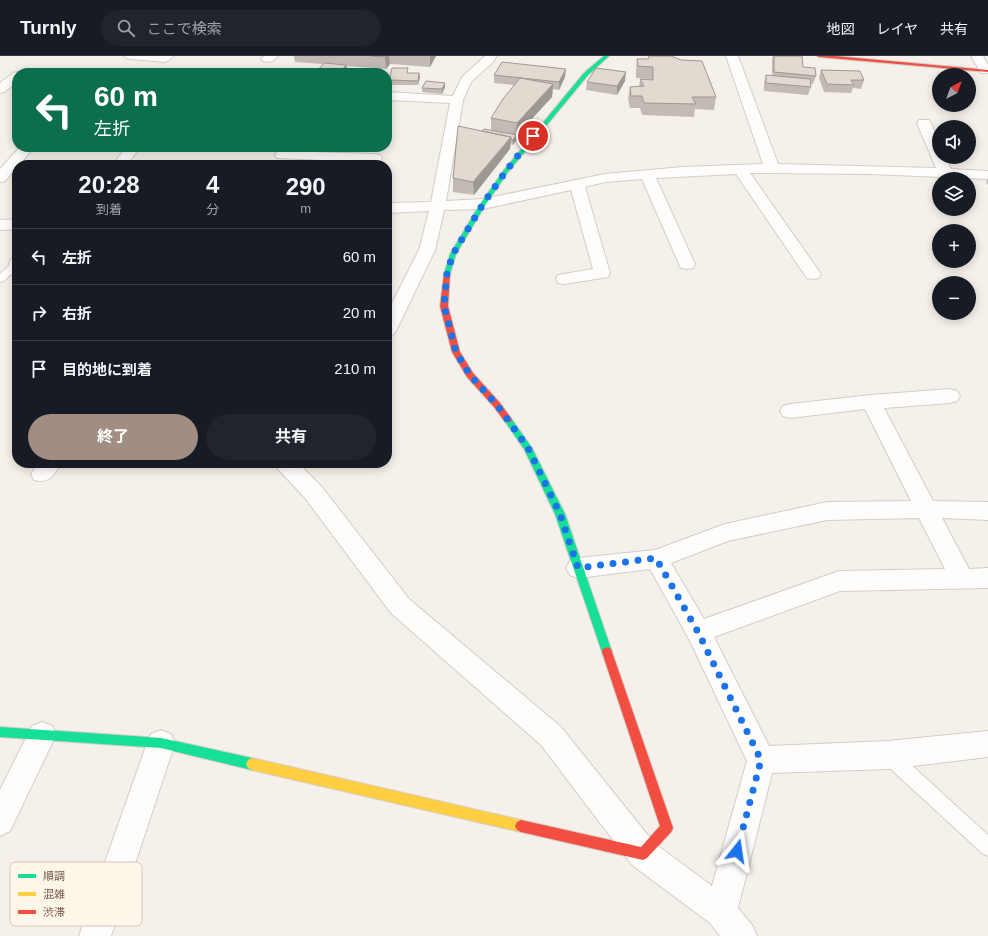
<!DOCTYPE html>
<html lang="ja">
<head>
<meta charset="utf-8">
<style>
  body { margin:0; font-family:Helvetica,"Noto Sans JP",sans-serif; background:#20242c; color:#f1f3f6; height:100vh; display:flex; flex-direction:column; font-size:15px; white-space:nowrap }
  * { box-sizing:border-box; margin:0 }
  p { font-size:13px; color:#9ea1a6 }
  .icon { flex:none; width:22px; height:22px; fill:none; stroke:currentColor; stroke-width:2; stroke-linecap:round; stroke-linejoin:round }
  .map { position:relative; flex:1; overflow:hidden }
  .panel { position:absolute; left:12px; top:104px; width:380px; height:308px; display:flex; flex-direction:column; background:#171b24; border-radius:16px; box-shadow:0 2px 10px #0003 }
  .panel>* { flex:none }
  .banner { position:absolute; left:12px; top:12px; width:380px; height:84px; border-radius:16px; box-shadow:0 2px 10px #0003; background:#0b6e4f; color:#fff; overflow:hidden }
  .needle { width:26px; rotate:41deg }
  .tools { position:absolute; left:932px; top:12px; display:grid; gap:8px }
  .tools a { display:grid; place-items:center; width:44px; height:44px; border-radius:50%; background:#171b24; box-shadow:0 2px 10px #0003; font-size:20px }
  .pin { position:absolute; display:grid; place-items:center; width:34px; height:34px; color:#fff; margin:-17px; border:2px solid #fff; border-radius:50%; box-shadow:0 1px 4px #0007 }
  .me { position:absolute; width:44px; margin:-22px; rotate:15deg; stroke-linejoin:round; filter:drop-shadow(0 0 3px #0008) }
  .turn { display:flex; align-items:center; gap:14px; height:84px; padding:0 16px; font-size:18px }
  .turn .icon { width:52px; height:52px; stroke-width:2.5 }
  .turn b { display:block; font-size:28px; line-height:34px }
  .eta { display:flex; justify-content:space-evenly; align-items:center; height:68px; text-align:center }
  .eta b { font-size:24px; font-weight:700; line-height:28px }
  .cta { display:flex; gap:8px; margin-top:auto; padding:8px 16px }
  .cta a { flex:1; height:46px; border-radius:24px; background:#a18d82; color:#fff; font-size:16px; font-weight:700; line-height:46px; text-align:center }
  .cta a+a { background:#20242c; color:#f1f3f6 }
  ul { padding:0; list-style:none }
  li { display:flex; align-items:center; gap:12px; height:56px; padding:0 16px; border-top:1px solid #363941 }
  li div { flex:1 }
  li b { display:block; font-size:15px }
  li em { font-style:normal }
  header { display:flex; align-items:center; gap:24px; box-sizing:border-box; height:56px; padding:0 20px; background:#171b24; border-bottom:1px solid #363941 }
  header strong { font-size:19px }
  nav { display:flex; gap:22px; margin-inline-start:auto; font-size:14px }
  .search { width:280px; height:36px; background:#20242c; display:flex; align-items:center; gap:10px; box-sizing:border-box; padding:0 14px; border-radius:22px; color:#9ea1a6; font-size:15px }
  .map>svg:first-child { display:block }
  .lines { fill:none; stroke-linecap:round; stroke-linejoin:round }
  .lane-casing { stroke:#d4ccc7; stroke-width:2 }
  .street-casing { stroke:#d4ccc7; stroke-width:2 }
  .fast-casing { stroke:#d5ccc6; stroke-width:2 }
  .slow-casing { stroke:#d5ccc6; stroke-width:2 }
  .jam-casing { stroke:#d5ccc6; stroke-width:2 }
  .lane { fill:#fefdfc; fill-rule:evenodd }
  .street { fill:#fefdfc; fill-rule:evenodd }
  .fast { fill:#16e098; fill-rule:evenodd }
  .slow { fill:#ffcf43; fill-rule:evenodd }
  .jam { fill:#f24e42; fill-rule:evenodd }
  .wall { fill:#c2bbb4 }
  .shaded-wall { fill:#9e9892 }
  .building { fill:#e2d9d1; stroke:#9e9892 }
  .route { stroke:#1a73e8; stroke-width:7; stroke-dasharray:0 12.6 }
  .key { fill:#fff6ea; stroke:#d5c6ba; stroke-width:1 }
  .key-label { font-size:11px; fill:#73574a }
</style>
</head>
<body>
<header>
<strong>Turnly</strong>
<div class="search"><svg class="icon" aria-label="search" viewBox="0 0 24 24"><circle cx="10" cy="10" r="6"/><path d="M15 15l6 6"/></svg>ここで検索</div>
<nav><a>地図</a><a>レイヤ</a><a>共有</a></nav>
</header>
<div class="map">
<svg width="988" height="880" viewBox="0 0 988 880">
  <rect width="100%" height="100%" fill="#f6f0ea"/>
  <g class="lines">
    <defs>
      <path id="lane" d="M17,205V212L4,225L0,226V218L13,206Z
        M889,692L895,694L988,779V800L982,797L883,706L881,700L883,694Z"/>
      <path id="street" d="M124,0H174L169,4L165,6L130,3L126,2Z
        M264,0H278C274,5 269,7 263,5L261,3Z
        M485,0H497L493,6L471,26L463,44L446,145L483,143L605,118L683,111L763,108L726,0H738L778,108L936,112L917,67L919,64H929L931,67L939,86V101H946L951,113L988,115V123L871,118L750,117L821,218L819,222L813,223L807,222L736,118L656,122L695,208L693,212L687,213L681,212L679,208L642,123L605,126L585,131L610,217L608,221L602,222L564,228L558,227L556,223L558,219L593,213L571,134L483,153L444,154L435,194L396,275L393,279L387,281V257L419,194L429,155L387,157V147L431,146L450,47L387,44V36L453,40L462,21Z
        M971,0H983L988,9V17H981Z
        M17,16L20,17H17V26L4,36L0,37V27L13,17Z
        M20,91H34L19,109H17V111L5,125L0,126V113Z
        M126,91H140L127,109H113Z
        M282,95L375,98L380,99L382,102L380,109H366L367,106L277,102L275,99L277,96Z
        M17,163V173L0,174V164Z
        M17,201V220L11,219C8,214 8,208 11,203Z
        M950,333L957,335L960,340L957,345L950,347L884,352L933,445L988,446V464L942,462L969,513L988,512V532L840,535L714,581L769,690L888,685L988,675V701L888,713L772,717L738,852L752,869L757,880H720L710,867L632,809L541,689L391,557L305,442L277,412L274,407H298L321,430L409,543L561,671L654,787L712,830L747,705L689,583L650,513L578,522L570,519L566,512L570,505L578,502L655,494L725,468L827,446L911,445L865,353L790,362L783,360L780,355L783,350L790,348L871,339ZM919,462L945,513L839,515L704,563L671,507L728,485L827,464Z
        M38,407H61C54,419 50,428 34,424L31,418Z
        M42,666L52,670L56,679L10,775L0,780V734L32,670Z
        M161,674L171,678L175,687L111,880H79L147,687L151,678Z"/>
      <path id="fast" d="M604,0H609L588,19L508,116L486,148L456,198L450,218L449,219H445L444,218L450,198L480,148L504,114L584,17Z
        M508,361L511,362L532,392L565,458L612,596L611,599L607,601L603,599L602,596L555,458L524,393L504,364Z
        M0,671L161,682L252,702L256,704L258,708L256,712L252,714L161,692L0,681Z"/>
      <path id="slow" d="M252,702L521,764L525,766L527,770L525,774L521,776L252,714L248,712L246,708L248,704Z"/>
      <path id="jam" d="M817,0H835L988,14V16L819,1Z
        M447,216L450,218L448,250L460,296L473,317L500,347L511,362L512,364L511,366H505L494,351L467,321L452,296L440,250L444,218Z
        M607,591L611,593L612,596L673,772L671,776L647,802L643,804L521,776L517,774L515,770L517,766L521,764L641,791L660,770L602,596L603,593Z"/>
    </defs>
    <use href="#lane" class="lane-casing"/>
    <use href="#street" class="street-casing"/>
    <use href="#fast" class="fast-casing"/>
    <use href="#slow" class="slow-casing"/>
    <use href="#jam" class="jam-casing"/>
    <use href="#lane" class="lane"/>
    <use href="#street" class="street"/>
    <use href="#fast" class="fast"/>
    <use href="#slow" class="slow"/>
    <use href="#jam" class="jam"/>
  </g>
  <path class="wall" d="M294,0H436L430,11L390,8L386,13L347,10V13L344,17H318L317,15L323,8L295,6Z
    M773,0H802L803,11L816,20L813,28H811V31L808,39L764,35V27L766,19H772V4Z
    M637,3L716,41L714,54L695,53L694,61L642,59L640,52H630L628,43L630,31H639L640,23L651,24V23L636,22V14Z
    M821,14L864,24L861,33L853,32L851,37L824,36L819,22Z
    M409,17H419L420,21L418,29H389V24Z
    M494,19L565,21L559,34L553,33L552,41L517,79V83L513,89L511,88L510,93L474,139L453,136V122L482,75L491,74V62L514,29L494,27Z
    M625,25L617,39L586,34L587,26Z
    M445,31L442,38L422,36V32Z
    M988,122V129L986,126Z"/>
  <path class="shaded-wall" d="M386,0H389L390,8L386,13L385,1Z
    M430,0H436L430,11Z
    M346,9L347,13L344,17H341Z
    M566,13L565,21L559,34V26Z
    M626,16L625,25L617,39V30Z
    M419,17L420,21L418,29V25Z
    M445,27V31L442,38V33Z
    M553,28L552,41L517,79V67Z
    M517,79V83L513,89V84Z
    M511,81L510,93L474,139L473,126Z"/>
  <path class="building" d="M371,0H386L385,1Z
    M649,0H671L681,4L702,5L716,41H692L696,48L644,47L642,40H631L630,31L644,30L640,23L653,24V11L638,10L637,3H648Z
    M774,0H802L803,11L815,12L816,20L774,16Z
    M502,6L566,13L559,26L494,19Z
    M324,7L346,9L341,16L317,15Z
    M392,12H408L407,17H419L418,25L389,24Z
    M596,12L626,16L617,30L587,26Z
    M821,14L860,15L864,24H851L854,29L827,28Z
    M766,19L810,23L811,31L766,27Z
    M520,22L553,28L517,67L491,62L503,43Z
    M426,25L445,27L442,33L422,32Z
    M458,70L511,81L473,126L453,122Z
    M484,73L517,79L513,84H511V81L482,75Z"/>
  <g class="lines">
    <path class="route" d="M533,80L506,115L483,148L453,198L447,217L444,250L456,296L470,319L497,349L528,392L560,458L578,512L656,502L698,576L761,704L737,795"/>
  </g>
  <rect x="10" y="806" width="132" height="64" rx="6" class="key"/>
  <rect x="18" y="818" width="18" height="4" fill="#16e098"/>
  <rect x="18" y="836" width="18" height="4" fill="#ffcf43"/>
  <rect x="18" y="854" width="18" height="4" fill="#f24e42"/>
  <g class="key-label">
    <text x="43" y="824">順調</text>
    <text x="43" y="842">混雑</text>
    <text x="43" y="860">渋滞</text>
  </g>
</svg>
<div class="tools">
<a><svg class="needle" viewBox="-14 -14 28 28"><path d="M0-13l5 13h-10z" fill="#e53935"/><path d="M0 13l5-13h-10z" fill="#9ea1a6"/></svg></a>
<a><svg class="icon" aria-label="sound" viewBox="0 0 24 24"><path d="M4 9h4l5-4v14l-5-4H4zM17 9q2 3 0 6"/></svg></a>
<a><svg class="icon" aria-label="layers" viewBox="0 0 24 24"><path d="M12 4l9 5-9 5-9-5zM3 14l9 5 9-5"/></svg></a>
<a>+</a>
<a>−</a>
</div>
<div class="pin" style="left:533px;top:80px;background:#d93025"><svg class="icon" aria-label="arrive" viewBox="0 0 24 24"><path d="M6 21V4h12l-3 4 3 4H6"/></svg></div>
<svg class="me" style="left:737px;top:795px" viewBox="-20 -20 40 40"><path d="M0-17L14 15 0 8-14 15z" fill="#1a73e8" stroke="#fff" stroke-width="4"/></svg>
<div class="banner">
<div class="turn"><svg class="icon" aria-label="left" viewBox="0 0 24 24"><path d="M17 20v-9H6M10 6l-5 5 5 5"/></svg><div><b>60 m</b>左折</div></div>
</div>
<section class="panel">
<div class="eta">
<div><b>20:28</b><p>到着</p></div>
<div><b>4</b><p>分</p></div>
<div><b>290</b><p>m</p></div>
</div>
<ul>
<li><svg class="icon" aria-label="left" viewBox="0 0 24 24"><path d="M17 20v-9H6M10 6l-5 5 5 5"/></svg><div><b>左折</b></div><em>60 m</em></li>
<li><svg class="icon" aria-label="right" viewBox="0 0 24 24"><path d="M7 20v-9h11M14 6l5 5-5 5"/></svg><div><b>右折</b></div><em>20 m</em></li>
<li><svg class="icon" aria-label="arrive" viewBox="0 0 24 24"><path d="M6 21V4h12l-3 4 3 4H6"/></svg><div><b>目的地に到着</b></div><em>210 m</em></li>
</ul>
<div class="cta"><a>終了</a><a>共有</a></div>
</section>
</div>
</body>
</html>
